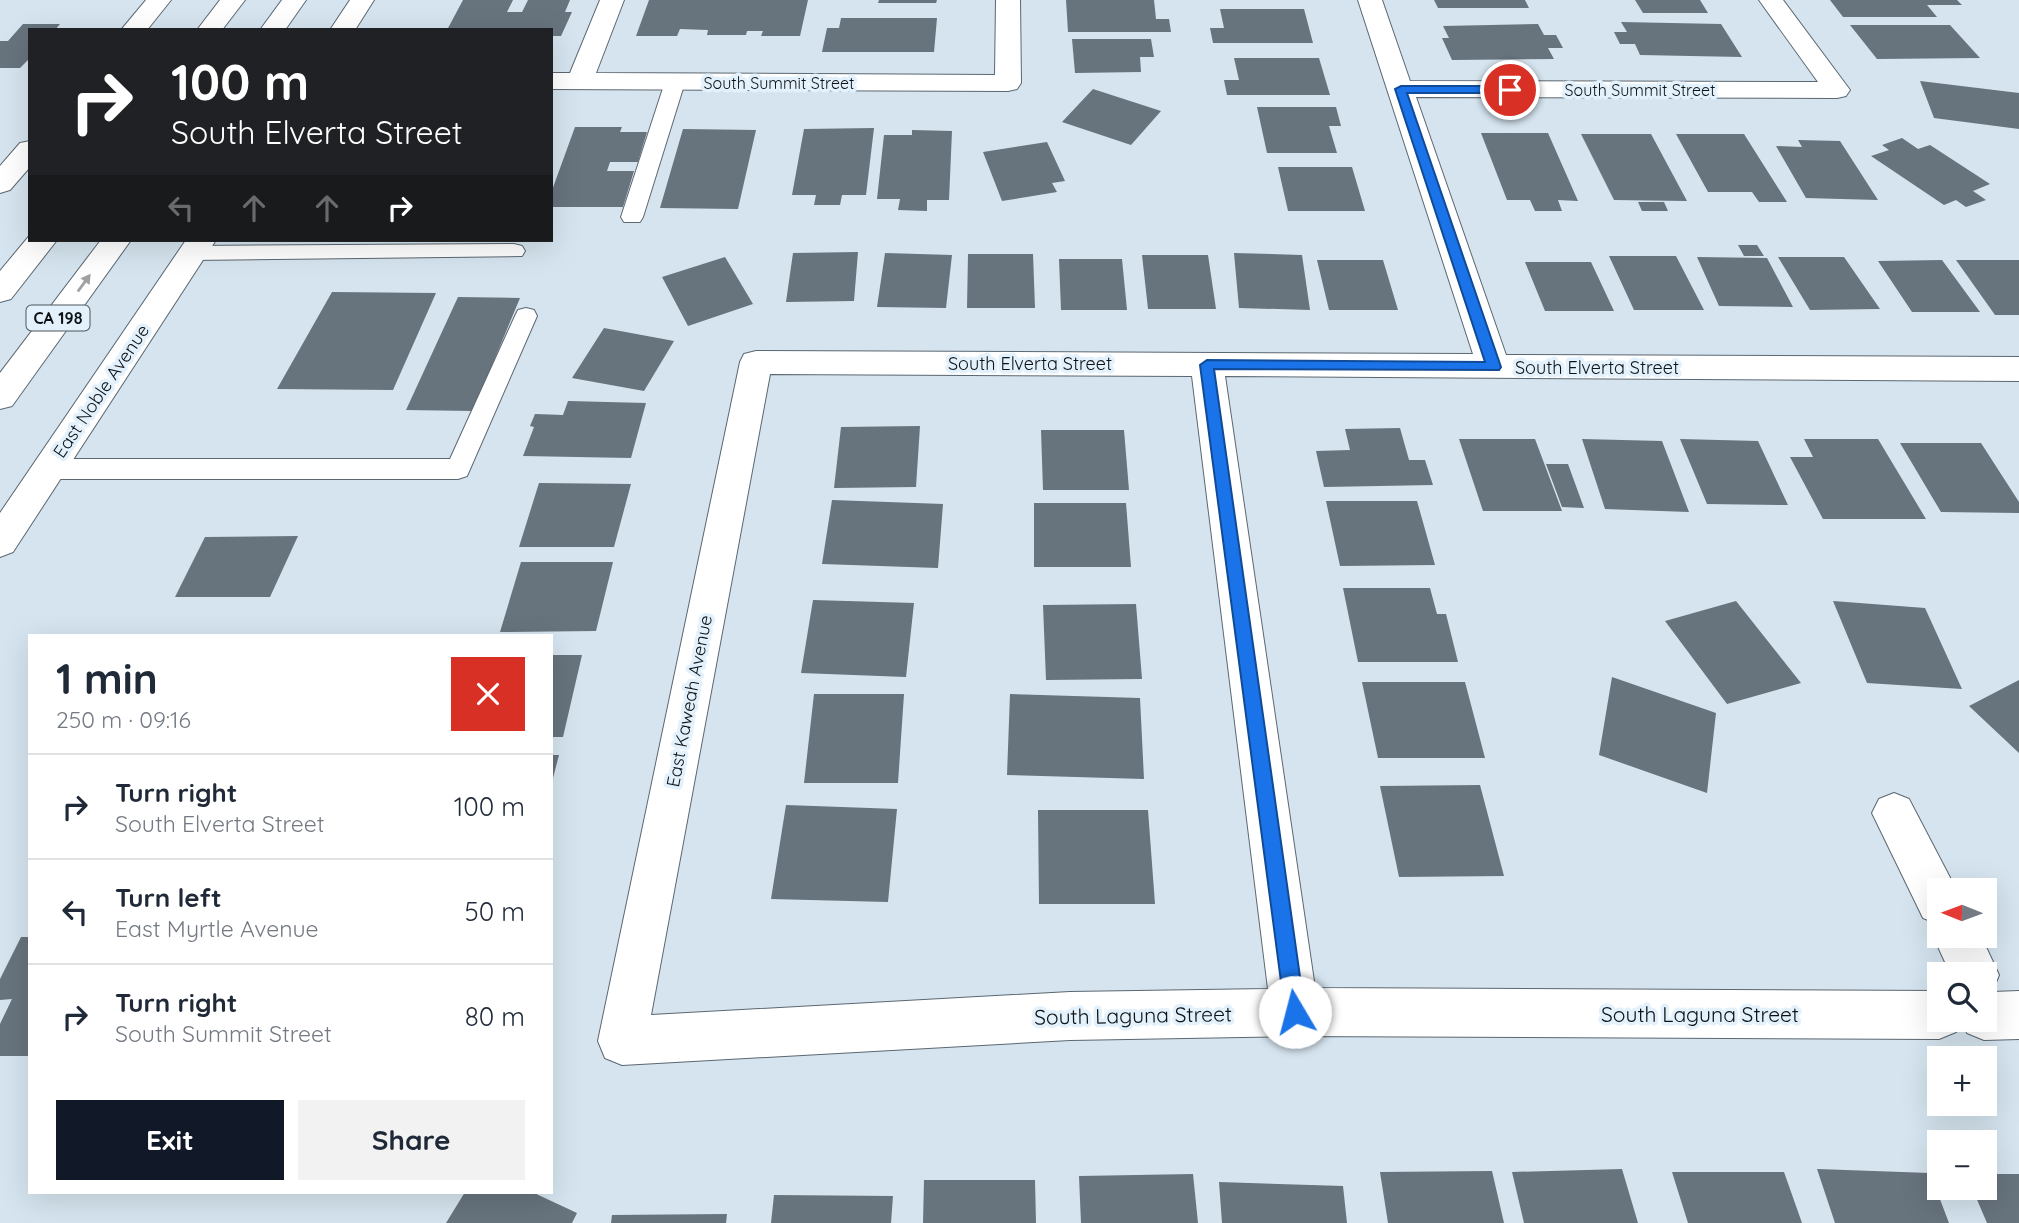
<!DOCTYPE html>
<html lang="en">
<head>
<meta charset="utf-8">
<style>
  body { margin:0; font-family:Quicksand,sans-serif; background:#f2f2f3; color:#1f2937; height:100vh; display:flex; flex-direction:column; font-size:26px; white-space:nowrap }
  * { box-sizing:border-box; margin:0 }
  p { font-size:23px; color:#747a83 }
  .icon { flex:none; width:38px; height:38px; fill:none; stroke:currentColor; stroke-width:2; stroke-linecap:round; stroke-linejoin:round }
  .map { position:relative; flex:1; overflow:hidden }
  .drawer { position:absolute; left:28px; top:634px; width:525px; height:560px; display:flex; flex-direction:column; background:#fff; border-radius:0px; box-shadow:0 7px 28px #0002 }
  .drawer>* { flex:none }
  .top-card { position:absolute; left:28px; top:28px; width:525px; height:214px; border-radius:0px; box-shadow:0 7px 28px #0002; background:#202124; color:#fff; overflow:hidden }
  .needle { width:46px; rotate:271deg }
  .tools { position:absolute; left:1927px; top:878px; display:grid; gap:14px }
  .tools a { display:grid; place-items:center; width:70px; height:70px; border-radius:0px; background:#fff; box-shadow:0 7px 28px #0002; font-size:35px }
  .pin { position:absolute; display:grid; place-items:center; width:60px; height:60px; color:#fff; margin:-30px; border:4px solid #fff; border-radius:50%; box-shadow:0 2px 7px #0007 }
  .me { position:absolute; width:77px; margin:-38px; rotate:352deg; stroke-linejoin:round; filter:drop-shadow(0 0 5px #0008) }
  .turn { display:flex; align-items:center; gap:24px; height:147px; padding:0 28px; font-size:32px }
  .turn .icon { width:91px; height:91px; stroke-width:2.5 }
  .turn b { display:block; font-size:49px; line-height:60px }
  .lanes { display:flex; align-items:center; height:66px; padding:0 28px; background:#0003; justify-content:center; gap:35px; direction:ltr }
  .lanes .off { opacity:.35 }
  .round { display:grid; place-items:center; flex:none; width:74px; height:74px; border-radius:0px; background:#f2f2f3 }
  .summary { display:flex; align-items:center; justify-content:space-between; height:119px; padding:0 28px }
  h1 { font-size:42px; font-weight:800; line-height:52px }
  .action { display:flex; gap:14px; margin-top:auto; padding:14px 28px }
  .action a { flex:1; height:80px; border-radius:0px; background:#111827; color:#fff; font-size:28px; font-weight:800; line-height:80px; text-align:center }
  .action a+a { background:#f2f2f3; color:#1f2937 }
  ul { padding:0; list-style:none }
  li { display:flex; align-items:center; gap:21px; height:105px; padding:0 28px; border-top:2px solid #e0e1e3 }
  li div { flex:1 }
  li b { display:block; font-size:26px }
  li em { font-style:normal }
  .map>svg:first-child { display:block }
  .building { fill:#67737d }
  .lines { fill:none; stroke-linecap:round; stroke-linejoin:round }
  .lane-casing { stroke:#5b6771; stroke-width:2 }
  .street-casing { stroke:#5b6771; stroke-width:2 }
  .secondary-casing { stroke:#5b6771; stroke-width:2 }
  .highway-casing { stroke:#5b6771; stroke-width:2 }
  .lane { fill:#fff; fill-rule:evenodd }
  .street { fill:#fff; fill-rule:evenodd }
  .secondary { fill:#fff; fill-rule:evenodd }
  .highway { fill:#fff; fill-rule:evenodd }
  .oneway { fill:#9ea0a1 }
  .route { fill:#1a73e8; stroke:#114b97; stroke-width:2 }
  .labels { text-anchor:middle; dominant-baseline:central; stroke-width:7; stroke-linejoin:round; paint-order:stroke }
  .far-street-label { font-size:16px; fill:#0d1215; stroke:#e3f1fc }
  .shield { fill:#e3f1fc; stroke:#4d555a; stroke-width:2 }
  .shield-label { font-size:16px; font-weight:bold; fill:#0d1215 }
  .street-label { font-size:18px; fill:#0d1215; stroke:#e3f1fc }
  .near-street-label { font-size:21px; fill:#0d1215; stroke:#e3f1fc }
</style>
</head>
<body>
<div class="map">
<svg width="2019" height="1223" viewBox="0 0 2019 1223">
  <rect width="100%" height="100%" fill="#d5e4ef"/>
  <path class="building" d="M463,0H513L507,12H522L528,0H570L565,12H572L561,36H551V30H447Z
    M649,0H808L800,36H761L763,31H747L746,35H707L708,30L680,29L677,36H636Z
    M879,0H937L936,3H878Z
    M1066,0H1154L1156,19H1169L1171,32H1068Z
    M1434,0H1525L1529,8H1438Z
    M1635,0H1700L1708,13H1643Z
    M1830,0H1957L1962,5H1927L1937,17H1843Z
    M1220,9H1304L1313,43H1213L1210,28H1224Z
    M841,18H937L934,52H822L827,28H839Z
    M1621,22L1721,24L1742,57L1640,55L1635,44H1620L1614,32H1627Z
    M23,24H60L55,30H30V58L20,68H0V41H8Z
    M1538,24L1544,35H1556L1563,48H1548L1554,59L1452,60L1442,38H1449L1443,26Z
    M1850,25H1950L1980,58L1877,59Z
    M1072,39H1151L1154,57H1140L1141,72L1075,73Z
    M1234,58H1319L1330,95H1227L1224,80H1239Z
    M1920,81L2019,93V129L1934,118Z
    M1093,89L1161,111L1131,145L1062,122Z
    M1257,107H1336L1341,126H1329L1337,153H1267Z
    M575,127H622L620,132H647L638,162H610L607,171H634L623,207H551V193Z
    M874,128L866,195H842L840,205H814L816,195H792L804,129Z
    M683,129L756,130L738,209L660,208Z
    M912,130L952,131L949,200H927V211L898,210L900,199H877L884,135H912Z
    M1481,133H1548L1578,201L1558,200L1562,211H1535L1530,200H1507Z
    M1581,134H1651L1687,201L1614,200Z
    M1676,134H1744L1787,202H1759L1752,192H1708Z
    M1902,138L1918,149L1930,145L1990,184L1973,191L1986,200L1966,207L1956,200L1944,205L1871,156L1889,150L1882,145Z
    M1798,140L1840,141L1878,200L1806,198L1776,146L1802,147Z
    M1047,142L1065,181L1052,183L1057,192L1002,201L983,152Z
    M1278,167H1352L1365,211H1288Z
    M1638,202H1664L1668,211H1642Z
    M1738,245H1757L1764,256H1744Z
    M858,252L854,301L786,302L793,253Z
    M885,253L952,255L946,308L877,307Z
    M1234,253L1302,255L1310,310L1239,308Z
    M968,254H1033L1035,308H967Z
    M1142,255H1208L1216,309H1148Z
    M1609,256H1676L1704,310H1634Z
    M725,257L753,304L688,326L662,277Z
    M1697,257L1767,258L1793,307L1719,306Z
    M1778,257H1844L1880,309L1810,310Z
    M1059,259H1122L1127,310H1061Z
    M1317,260H1383L1398,310H1329Z
    M1942,260L1980,312H1912L1878,261Z
    M1956,260H2019V315H1995Z
    M1525,262H1591L1614,311H1545Z
    M332,292L436,293L393,390L277,389Z
    M458,297L520,298L473,411L406,410Z
    M604,328L674,341L644,391L572,378Z
    M568,401L646,403L631,458L523,456L534,427L530,426L535,414L563,415Z
    M920,426L916,487L834,488L841,427Z
    M1400,428L1409,460H1425L1433,485L1324,487L1316,451L1350,450L1345,429Z
    M1041,430H1124L1129,490H1043Z
    M1459,439H1535L1562,511H1483Z
    M1582,439L1662,441L1689,512L1605,509Z
    M1680,439L1758,441L1788,505L1707,504Z
    M1804,439H1878L1926,519H1823L1790,457H1813Z
    M1900,443H1981L2019,502V513L1941,512Z
    M1546,464H1568L1584,508L1562,507Z
    M539,483L631,484L614,547H519Z
    M832,500L943,504L938,568L822,564Z
    M1326,501H1417L1435,565L1340,566Z
    M1034,503H1126L1131,567H1034Z
    M298,536L270,597H175L205,537Z
    M521,562H613L596,631L500,632Z
    M1343,588H1430L1437,614H1446L1458,662H1358Z
    M813,600L914,603L906,677L801,673Z
    M1736,601L1801,683L1727,704L1665,621Z
    M1833,601L1925,608L1962,689L1867,683Z
    M1136,604L1142,679L1046,680L1043,605Z
    M551,655H582L563,737H551Z
    M1612,677L1716,713L1707,793L1599,755Z
    M2019,680V753L1969,706Z
    M1362,682H1465L1485,758H1378Z
    M814,694H904L898,783H804Z
    M1010,694L1140,698L1144,779L1007,775Z
    M551,755H559L552,782H551Z
    M1480,785L1504,876L1399,877L1380,786Z
    M786,805L897,809L888,902L771,899Z
    M1038,810H1148L1155,904H1039Z
    M21,937H30V1056H0V1024L12,999L0,1000V979Z
    M1622,1169L1638,1223H1524L1512,1172Z
    M1817,1169L1930,1173L1949,1223H1835Z
    M1492,1171L1504,1223H1388L1380,1172Z
    M1672,1172H1784L1802,1223H1688Z
    M1193,1174L1198,1223H1081L1079,1176Z
    M1984,1174H2019V1223H1987L1972,1188H1984Z
    M924,1180H1035L1036,1223H923Z
    M1219,1182L1343,1186L1347,1223H1222Z
    M465,1192H532L577,1213L572,1223H446Z
    M774,1195L893,1196L891,1223H771Z
    M727,1214L726,1223H611L612,1215Z"/>
  <g class="lines">
    <defs>
      <path id="lane" d="M675,76L685,82L643,217L640,222H624L621,217L665,82Z
        M514,244L522,246L525,251L522,256L192,260L184,258L181,253L184,248L192,246Z
        M526,308L534,310L537,316L467,476L458,479H48L39,476L35,469L39,462L48,459H450L515,316L518,310Z"/>
      <path id="street" d="M600,0H624L596,73L995,75L996,0H1020L1021,83L1017,89L1008,91L551,89V73H570Z
        M1358,0H1382L1410,81L1818,82L1759,0H1783L1850,90L1846,96L1837,98L1416,97L1506,355L2019,357V381L1225,376L1315,988L1939,991V1020H1961L1956,1032L1939,1039L1295,1036L1070,1040L622,1065L605,1058L598,1041L740,362L744,354L756,351L1473,354ZM770,374L1192,376L1268,989L1070,992L651,1015Z
        M1894,793L1909,799L1957,891H1939V936H1981L1999,975L1992,992L2019,991V1039L1984,1040L1967,1033L1962,1020H1984V975H1951L1933,936L1938,924L1923,918L1872,813L1879,799Z"/>
      <path id="secondary" d="M146,0H171L147,30H121Z
        M350,0H374L355,30H330Z
        M30,141V167L10,190L0,193V166L20,143Z
        M186,240H216L13,552L0,557V513Z"/>
      <path id="highway" d="M220,0H245L222,30H197Z
        M282,0H306L285,30H260Z
        M30,235V240H57L11,299L0,302V271Z
        M101,240H131L12,406L0,409V373Z"/>
    </defs>
    <use href="#lane" class="lane-casing"/>
    <use href="#street" class="street-casing"/>
    <use href="#secondary" class="secondary-casing"/>
    <use href="#highway" class="highway-casing"/>
    <use href="#lane" class="lane"/>
    <use href="#street" class="street"/>
    <use href="#secondary" class="secondary"/>
    <use href="#highway" class="highway"/>
  </g>
  <defs><path id="oneway-solid" d="M-6-.8H1V-3.2L6.5 0L1 3.2V.8H-6Z" transform="scale(1.75)"/></defs>
  <use class="oneway" href="#oneway-solid" transform="translate(84 283) rotate(-54)"/>
  <path class="route" d="M1401,86H1510L1515,90L1510,93H1407L1501,367L1499,370L1214,369L1305,1012L1302,1018L1295,1021L1288,1018L1285,1012L1200,365L1207,360L1485,362L1395,89Z"/>
  <g class="labels">
    <g class="far-street-label">
      <text x="779" y="83">South Summit Street</text>
      <text x="1640" y="90">South Summit Street</text>
    </g>
    <rect class="shield" x="26.5" y="305.5" width="63" height="25" rx="5"/>
    <g class="shield-label">
      <text x="58" y="318">CA 198</text>
    </g>
    <g class="street-label">
      <text x="1030" y="363">South Elverta Street</text>
      <text x="1597" y="367">South Elverta Street</text>
      <text transform="translate(101 391) rotate(-56)">East Noble Avenue</text>
      <text transform="translate(689 701) rotate(-79)">East Kaweah Avenue</text>
    </g>
    <g class="near-street-label">
      <text x="1700" y="1014">South Laguna Street</text>
      <text transform="translate(1133 1015) rotate(-1)">South Laguna Street</text>
    </g>
  </g>
</svg>
<div class="tools">
<a><svg class="needle" viewBox="-14 -14 28 28"><path d="M0-13l5 13h-10z" fill="#e53935"/><path d="M0 13l5-13h-10z" fill="#747a83"/></svg></a>
<a><svg class="icon" aria-label="search" viewBox="0 0 24 24"><circle cx="10" cy="10" r="6"/><path d="M15 15l6 6"/></svg></a>
<a>+</a>
<a>−</a>
</div>
<div class="pin" style="left:1510px;top:90px;background:#d93025"><svg class="icon" aria-label="arrive" viewBox="0 0 24 24"><path d="M6 21V4h12l-3 4 3 4H6"/></svg></div>
<svg class="me" style="left:1295px;top:1012px" viewBox="-20 -20 40 40"><circle r="19" fill="#fff"/><path d="M0-13L10 11 0 6-10 11z" fill="#1a73e8"/></svg>
<div class="top-card">
<div class="turn"><svg class="icon" aria-label="right" viewBox="0 0 24 24"><path d="M7 20v-9h11M14 6l5 5-5 5"/></svg><div><b>100 m</b>South Elverta Street</div></div>
<div class="lanes"><svg class="icon off" aria-label="left" viewBox="0 0 24 24"><path d="M17 20v-9H6M10 6l-5 5 5 5"/></svg><svg class="icon off" aria-label="ahead" viewBox="0 0 24 24"><path d="M12 20V5M6 11l6-6 6 6"/></svg><svg class="icon off" aria-label="ahead" viewBox="0 0 24 24"><path d="M12 20V5M6 11l6-6 6 6"/></svg><svg class="icon" aria-label="right" viewBox="0 0 24 24"><path d="M7 20v-9h11M14 6l5 5-5 5"/></svg></div>
</div>
<section class="drawer">
<div class="summary"><div><h1>1 min</h1><p>250 m · 09:16</p></div><a class="round" style="background:#d93025;color:#fff"><svg class="icon" aria-label="close" viewBox="0 0 24 24"><path d="M6 6l12 12M18 6L6 18"/></svg></a></div>
<ul>
<li><svg class="icon" aria-label="right" viewBox="0 0 24 24"><path d="M7 20v-9h11M14 6l5 5-5 5"/></svg><div><b>Turn right</b><p>South Elverta Street</p></div><em>100 m</em></li>
<li><svg class="icon" aria-label="left" viewBox="0 0 24 24"><path d="M17 20v-9H6M10 6l-5 5 5 5"/></svg><div><b>Turn left</b><p>East Myrtle Avenue</p></div><em>50 m</em></li>
<li><svg class="icon" aria-label="right" viewBox="0 0 24 24"><path d="M7 20v-9h11M14 6l5 5-5 5"/></svg><div><b>Turn right</b><p>South Summit Street</p></div><em>80 m</em></li>
</ul>
<div class="action"><a>Exit</a><a>Share</a></div>
</section>
</div>
</body>
</html>
